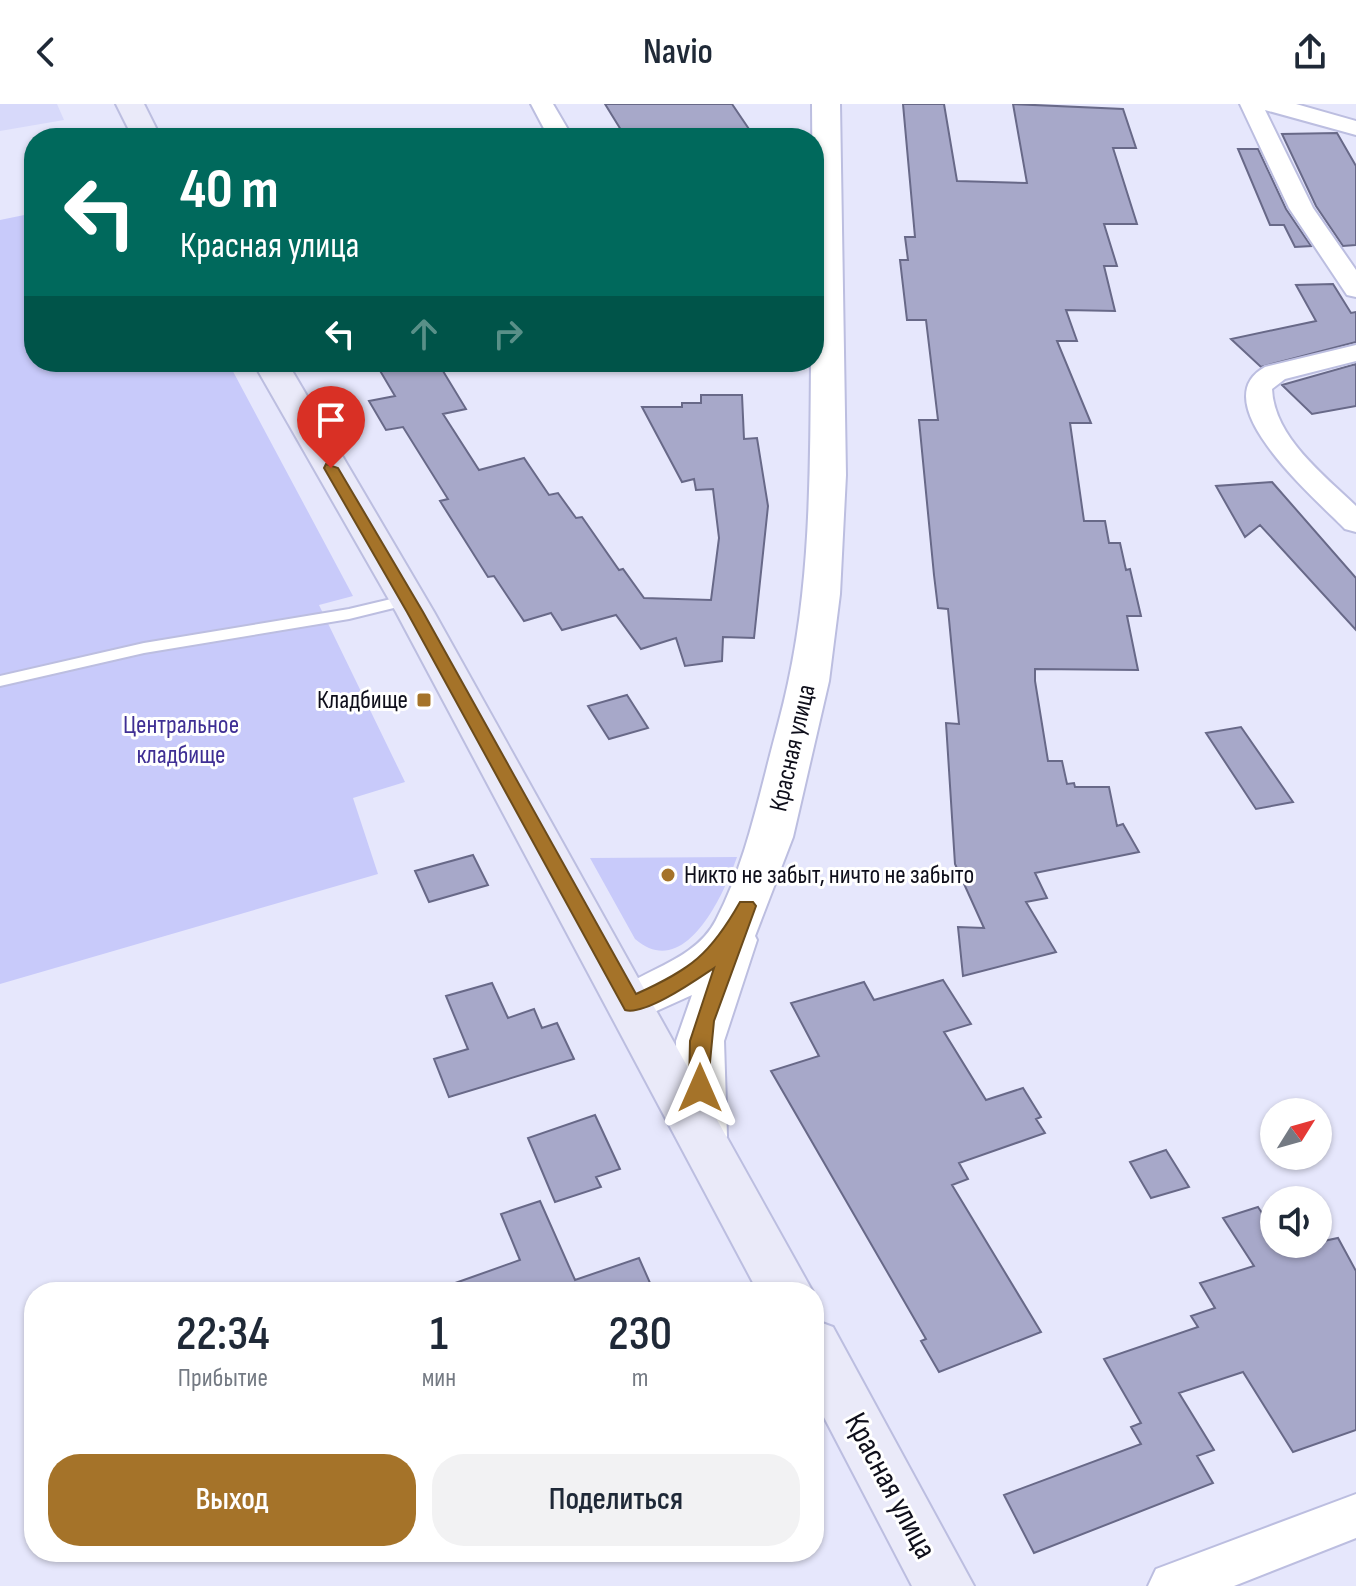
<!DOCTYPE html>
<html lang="ru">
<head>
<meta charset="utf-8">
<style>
  body { margin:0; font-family:"Sofia Sans Condensed",sans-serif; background:#f2f2f3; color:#1f2937; height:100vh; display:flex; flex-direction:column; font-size:30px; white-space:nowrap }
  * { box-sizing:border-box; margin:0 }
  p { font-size:26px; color:#747a83 }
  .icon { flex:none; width:44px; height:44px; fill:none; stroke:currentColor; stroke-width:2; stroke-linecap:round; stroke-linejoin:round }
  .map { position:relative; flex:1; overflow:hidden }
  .panel { position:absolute; left:24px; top:1178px; width:800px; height:280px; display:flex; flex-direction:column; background:#fff; border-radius:32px; box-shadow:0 2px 6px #0004 }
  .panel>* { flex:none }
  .banner { position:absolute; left:24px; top:24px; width:800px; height:244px; border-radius:32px; box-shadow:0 2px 6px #0004; background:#00695c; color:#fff; overflow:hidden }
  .needle { width:52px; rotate:53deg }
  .controls { position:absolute; left:1260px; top:994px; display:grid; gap:16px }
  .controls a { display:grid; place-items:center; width:72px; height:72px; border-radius:50%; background:#fff; box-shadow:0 2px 6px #0004; font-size:40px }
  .pin { position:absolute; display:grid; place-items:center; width:68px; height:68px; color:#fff; margin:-82px -34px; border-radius:50% 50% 50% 0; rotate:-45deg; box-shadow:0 0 8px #0007 }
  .pin .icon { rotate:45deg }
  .me { position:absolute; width:88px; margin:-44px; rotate:0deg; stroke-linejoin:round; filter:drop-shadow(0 0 6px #0008) }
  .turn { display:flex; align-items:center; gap:28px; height:168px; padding:0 24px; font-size:36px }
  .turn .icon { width:104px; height:104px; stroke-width:2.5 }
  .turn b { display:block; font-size:56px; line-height:68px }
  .lanes { display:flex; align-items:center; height:76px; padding:0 24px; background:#0003; justify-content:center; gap:40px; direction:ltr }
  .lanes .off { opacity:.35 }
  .eta { display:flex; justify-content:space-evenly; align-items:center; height:136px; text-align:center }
  .eta b { font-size:48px; font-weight:600; line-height:56px }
  .action { display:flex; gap:16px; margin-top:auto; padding:16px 24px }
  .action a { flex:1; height:92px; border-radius:32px; background:#a57329; color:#fff; font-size:32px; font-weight:600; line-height:92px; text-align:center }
  .action a+a { background:#f2f2f3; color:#1f2937 }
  header { display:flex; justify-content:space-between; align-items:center; height:104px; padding:0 24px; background:#fff; font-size:36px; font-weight:600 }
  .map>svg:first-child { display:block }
  .built { fill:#d7d9fa }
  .green { fill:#c8cafa }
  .building { fill:#a7a8c9; stroke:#686988; stroke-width:2 }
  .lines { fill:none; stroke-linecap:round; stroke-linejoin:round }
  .service-casing { stroke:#bcbee0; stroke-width:4 }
  .minor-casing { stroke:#bcbee0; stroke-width:4 }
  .tertiary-casing { stroke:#bcbee0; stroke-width:4 }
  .secondary-casing { stroke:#bcbee0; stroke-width:4 }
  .service { fill:#fff; fill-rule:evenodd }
  .minor { fill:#fff; fill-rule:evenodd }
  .tertiary { fill:#fff; fill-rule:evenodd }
  .secondary { fill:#eaeaf9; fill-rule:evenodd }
  .route { fill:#a57329; stroke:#6b4b1b; stroke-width:2 }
  .poi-dot { fill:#a57329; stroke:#fff; stroke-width:3 }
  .labels { text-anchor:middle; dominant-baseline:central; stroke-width:6; stroke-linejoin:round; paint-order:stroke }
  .poi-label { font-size:26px; fill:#0f0f1b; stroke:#fff; text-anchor:end }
  .park-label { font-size:26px; fill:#3f2f94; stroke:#fff }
  .street-label { font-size:26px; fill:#0f0f1b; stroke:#fff }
  .near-street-label { font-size:32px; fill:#0f0f1b; stroke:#fff }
</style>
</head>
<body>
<header><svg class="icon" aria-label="back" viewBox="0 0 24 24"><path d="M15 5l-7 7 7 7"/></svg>Navio<svg class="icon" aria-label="share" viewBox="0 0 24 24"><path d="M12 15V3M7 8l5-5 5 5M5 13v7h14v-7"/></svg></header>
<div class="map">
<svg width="1356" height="1482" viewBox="0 0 1356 1482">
  <rect width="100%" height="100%" fill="#e6e7fc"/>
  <path class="built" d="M0,0H57L64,16L0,27Z"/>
  <path class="green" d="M34,109V258H228L353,492L319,501L405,678L353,694L378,770L0,880V116Z
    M737,753C725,787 686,879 635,835L590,754Z"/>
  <path class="building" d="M605,0H732L755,34H626Z
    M903,0H944L957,77L1027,79L1013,0L1123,5L1136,44H1113L1137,120H1104L1117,162H1104L1115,207L1066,206L1077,237H1057L1091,319H1070L1084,417H1105L1109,439H1120L1126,466L1130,465L1141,512H1127L1138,566L1035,565V577L1048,657H1062L1067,680L1074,679L1075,683H1109L1117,722L1123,720L1139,748L1035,769L1047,794L1026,798L1056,848L963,872L958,823L984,824L955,760L946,619L959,620L948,505L938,504L934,471L919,316H938L926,216H907L900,156H908L905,133H915Z
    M1337,29L1356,62V141L1343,142L1316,102L1282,30Z
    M1238,45H1258L1286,105L1311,142L1295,143L1284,121H1270Z
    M1333,180L1351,209L1356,208V238L1261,263L1231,235L1316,217L1296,181Z
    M410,258H420L425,265L440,262L466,305L443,310L479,366L524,354L549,391L558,389L576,414L582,413L619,466L623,465L644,494L711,496L719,434L713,385L696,386L694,375L682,378L642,303H682V299H701V291H742L744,335L757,334L768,402L754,534L723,533L722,557L685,562L676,534L641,545L616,511L562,526L551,509L524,517L494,472L488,473L440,397L448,395L403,323L386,326L369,297L395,292L379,265Z
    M1356,260V302L1312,310L1282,281Z
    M1272,378L1356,474V526L1260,421L1245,433L1216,382Z
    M627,591L648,624L609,635L588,602Z
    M1241,623L1293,698L1256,705L1206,629Z
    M473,751L488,781L429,798L415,767Z
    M943,876L971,920L944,928L986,996L1023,984L1041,1013L1036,1015L1045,1029L959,1059L968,1075L952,1081L1041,1228L939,1268L921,1237L926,1235L771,967L819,952L791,899L864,878L874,896Z
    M492,879L508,914L534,905L542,924L557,919L574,955L449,993L434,955L468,945L446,892Z
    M595,1011L620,1065L596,1073L601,1083L555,1098L528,1034Z
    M1166,1046L1189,1083L1151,1094L1130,1058Z
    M540,1097L575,1176L639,1154L654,1188H445L444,1183L520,1156L501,1110Z
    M1258,1103L1274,1127V1140H1283L1286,1145L1338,1134L1356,1167V1326L1293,1348L1243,1268L1179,1289L1214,1346L1197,1352L1213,1379L1034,1449L1004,1391L1141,1340L1131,1323L1141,1319L1104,1255L1198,1223L1191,1212L1215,1204L1200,1179L1254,1162L1223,1114Z"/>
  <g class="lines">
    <defs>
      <path id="service" d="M408,491L414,493L416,496L414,499L349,515L144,549L0,582V572L144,539L349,505Z"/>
      <path id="minor" d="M531,0H553L573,34H549Z
        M1240,0H1296L1356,17V31L1265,6L1313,104L1356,166V193L1347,191L1289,104Z
        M1356,241V257L1285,275L1272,285C1274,333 1324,371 1356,402V428L1345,425C1317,396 1201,298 1265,263Z
        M1356,1390V1434L1234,1482H1148L1156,1465Z"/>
      <path id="tertiary" d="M812,0H840L846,371L840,490L829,577L793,733L755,832L757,836L724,937L727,1032L720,1046L702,1052L684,1046L677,1032L676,937L692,891L632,918L615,913L608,900C626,867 692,863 716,816C740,770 753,718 766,667C773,638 782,608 788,579C811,474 810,364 811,258H814Z"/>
      <path id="secondary" d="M116,0H144L161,34H133Z
        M253,258H287L434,508L813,1188H758L396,508Z
        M814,1216L833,1223L974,1482H912L814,1294Z"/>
    </defs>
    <use href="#service" class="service-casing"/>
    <use href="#minor" class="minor-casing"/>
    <use href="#tertiary" class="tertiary-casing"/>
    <use href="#secondary" class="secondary-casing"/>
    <use href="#service" class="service"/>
    <use href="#minor" class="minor"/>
    <use href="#tertiary" class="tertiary"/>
    <use href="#secondary" class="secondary"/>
  </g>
  <path class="route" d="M326,360L338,364L423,508L636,890C691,865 710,851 740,798H753L756,802L714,917L707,989H692L689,984L690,937L714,864C696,876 645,912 625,906L407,508L324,364Z"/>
  <g class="poi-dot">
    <rect x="416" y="588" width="16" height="16" rx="4"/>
    <circle cx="668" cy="771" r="8"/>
  </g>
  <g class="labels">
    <g class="poi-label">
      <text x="408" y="596">Кладбище</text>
      <text x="684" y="771" text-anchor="start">Никто не забыт, ничто не забыто</text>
    </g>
    <g class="park-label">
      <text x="181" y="621">Центральное<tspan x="181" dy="30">кладбище</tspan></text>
    </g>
    <g class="street-label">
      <text transform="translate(793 644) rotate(-77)">Красная улица</text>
    </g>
    <g class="near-street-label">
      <text transform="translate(890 1382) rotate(62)">Красная улица</text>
    </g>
  </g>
</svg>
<div class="controls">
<a><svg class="needle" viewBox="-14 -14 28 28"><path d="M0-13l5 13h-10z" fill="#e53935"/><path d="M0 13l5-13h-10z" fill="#747a83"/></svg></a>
<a><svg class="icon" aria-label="sound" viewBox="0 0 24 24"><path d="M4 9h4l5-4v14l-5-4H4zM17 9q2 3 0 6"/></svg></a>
</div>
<div class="pin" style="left:331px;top:364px;background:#d93025"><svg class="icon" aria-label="arrive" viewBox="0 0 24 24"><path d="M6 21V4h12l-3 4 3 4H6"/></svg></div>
<svg class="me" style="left:700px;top:984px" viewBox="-20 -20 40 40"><path d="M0-17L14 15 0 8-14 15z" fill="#a57329" stroke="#fff" stroke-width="4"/></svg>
<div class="banner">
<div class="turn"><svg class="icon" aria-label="left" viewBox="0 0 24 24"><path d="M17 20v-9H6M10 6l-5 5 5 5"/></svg><div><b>40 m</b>Красная улица</div></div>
<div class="lanes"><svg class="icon" aria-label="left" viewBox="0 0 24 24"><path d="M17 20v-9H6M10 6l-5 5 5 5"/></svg><svg class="icon off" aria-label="ahead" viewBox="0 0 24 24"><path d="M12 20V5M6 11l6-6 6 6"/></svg><svg class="icon off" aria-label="right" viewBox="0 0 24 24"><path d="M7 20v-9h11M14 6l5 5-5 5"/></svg></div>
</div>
<section class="panel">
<div class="eta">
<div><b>22:34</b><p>Прибытие</p></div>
<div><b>1</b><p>мин</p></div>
<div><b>230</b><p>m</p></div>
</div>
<div class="action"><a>Выход</a><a>Поделиться</a></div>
</section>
</div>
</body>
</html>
